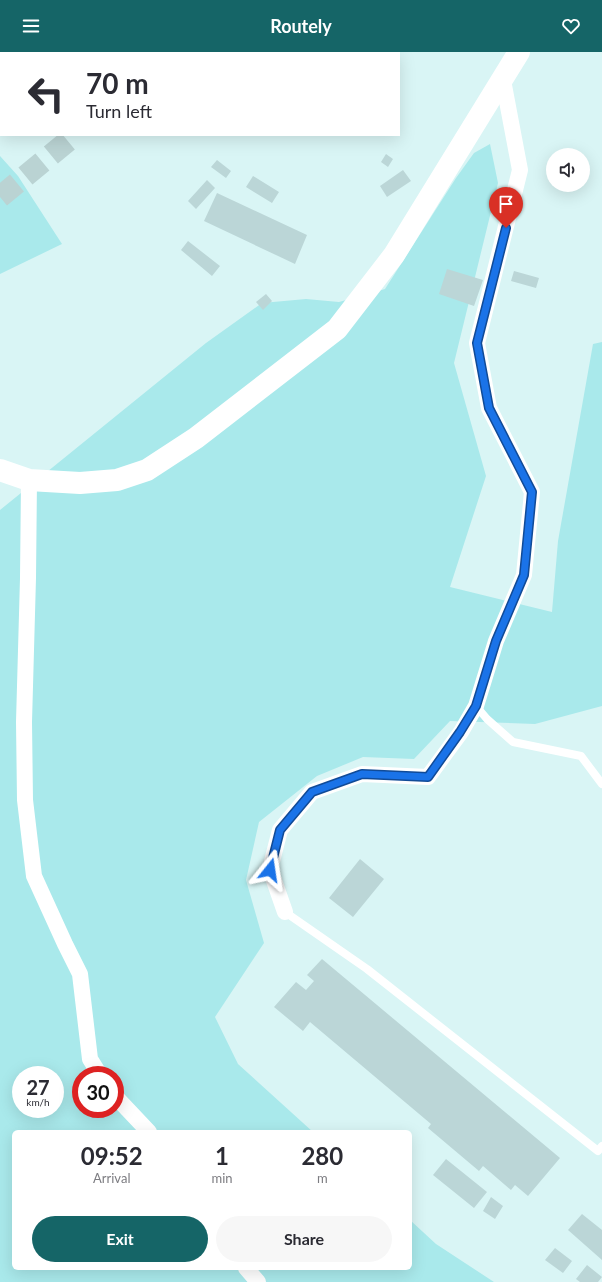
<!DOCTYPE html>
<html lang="en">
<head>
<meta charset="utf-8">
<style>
  body { margin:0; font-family:Lato,sans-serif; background:#f7f7f7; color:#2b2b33; height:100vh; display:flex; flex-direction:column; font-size:15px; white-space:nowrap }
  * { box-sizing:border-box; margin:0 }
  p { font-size:13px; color:#7c7c81 }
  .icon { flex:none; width:22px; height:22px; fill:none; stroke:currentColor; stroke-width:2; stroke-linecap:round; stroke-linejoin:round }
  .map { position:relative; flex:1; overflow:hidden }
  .panel { position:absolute; left:12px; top:1078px; width:400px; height:140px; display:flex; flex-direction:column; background:#fff; border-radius:6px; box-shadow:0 4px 16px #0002 }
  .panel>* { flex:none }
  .hud { position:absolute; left:0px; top:0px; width:400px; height:84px; box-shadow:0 4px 16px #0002; background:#fff; color:#2b2b33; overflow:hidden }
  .fabs { position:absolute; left:546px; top:96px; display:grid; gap:8px }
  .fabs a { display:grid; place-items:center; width:44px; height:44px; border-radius:50%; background:#fff; box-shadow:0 4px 16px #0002; font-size:20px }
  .speed { position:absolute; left:12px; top:1014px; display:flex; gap:8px; font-size:20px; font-weight:700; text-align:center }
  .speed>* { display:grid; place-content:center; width:52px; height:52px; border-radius:50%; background:#fff; box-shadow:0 4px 16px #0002; line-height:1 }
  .speed small { font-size:10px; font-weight:400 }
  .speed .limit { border:6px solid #d22; background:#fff; color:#111 }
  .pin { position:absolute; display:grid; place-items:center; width:34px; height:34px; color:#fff; margin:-41px -17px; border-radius:50% 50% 50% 0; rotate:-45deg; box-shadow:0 0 4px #0007 }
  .pin .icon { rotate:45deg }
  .me { position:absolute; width:44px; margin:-22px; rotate:15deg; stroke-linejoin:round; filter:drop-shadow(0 0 3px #0008) }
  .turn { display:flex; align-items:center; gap:14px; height:84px; padding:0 20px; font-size:18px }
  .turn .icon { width:52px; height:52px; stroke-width:2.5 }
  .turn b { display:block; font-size:28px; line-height:34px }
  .eta { display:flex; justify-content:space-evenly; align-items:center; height:68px; text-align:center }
  .eta b { font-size:24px; font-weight:700; line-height:28px }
  .button { display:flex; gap:8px; margin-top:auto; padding:8px 20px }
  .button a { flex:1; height:46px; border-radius:24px; background:#156567; color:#fff; font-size:16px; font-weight:700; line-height:46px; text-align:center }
  .button a+a { background:#f7f7f7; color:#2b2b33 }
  header { display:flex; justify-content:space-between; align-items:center; height:52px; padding:0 20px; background:#156567; color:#fff; font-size:18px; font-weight:700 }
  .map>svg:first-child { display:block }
  .green { fill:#a9e9eb; fill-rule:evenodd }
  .building { fill:#bbd6d7 }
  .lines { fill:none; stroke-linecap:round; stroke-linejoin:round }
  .highway-tunnel { stroke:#bad3d3; stroke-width:22; stroke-dasharray:22 11; stroke-linecap:butt }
  .lane { stroke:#fff; stroke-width:8 }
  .street { stroke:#fff; stroke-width:16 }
  .secondary { stroke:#fff; stroke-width:22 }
  .highway { stroke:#fff; stroke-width:22 }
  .route-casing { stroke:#114b97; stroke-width:10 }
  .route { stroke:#1a73e8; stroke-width:7 }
</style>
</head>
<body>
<header><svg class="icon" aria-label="menu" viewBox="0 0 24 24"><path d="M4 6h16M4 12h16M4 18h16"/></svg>Routely<svg class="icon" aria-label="heart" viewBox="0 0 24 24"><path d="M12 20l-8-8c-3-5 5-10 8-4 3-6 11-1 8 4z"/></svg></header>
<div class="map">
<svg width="602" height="1230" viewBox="0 0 602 1230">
  <rect width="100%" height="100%" fill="#d9f5f5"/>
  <path class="green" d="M490,92L498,131L454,311L486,424L450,535L552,560L558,489L593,292L602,290V654L535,672L450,669L414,707L363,705L317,724L259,770L246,828L264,891L215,965L238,1012L313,1080H14V1216H410V1168L436,1192L494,1230H0V458L206,291L262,251L306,247L339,250L385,237L456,126L474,101ZM21,1023H55V1057H21ZM81,1023H115V1057H81Z
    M0,104L18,124L62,192L0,222Z"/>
  <path class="building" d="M386,102L393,107L388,115L381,110Z
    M217,108L231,119L226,126L211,115Z
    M403,118L411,129L387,145L380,134Z
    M253,124L279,140L272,151L246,135Z
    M207,128L215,136L196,157L188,149Z
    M217,141L307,183L295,212L204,169Z
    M188,189L220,214L212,224L181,198Z
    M447,217L483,228L474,254L439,242Z
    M514,219L539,226L536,236L511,229Z
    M266,242L272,249L263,258L256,250Z
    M360,807L384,827L353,865L329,846Z
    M322,907L560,1106L528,1144L515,1133L511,1138L483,1114L479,1119L428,1076L431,1072L310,970L303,979L274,955L296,930L306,938L314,929L307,923Z
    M446,1107L487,1140L474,1156L433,1123Z
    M491,1145L503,1154L495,1167L483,1159Z
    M582,1162L602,1178V1208L568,1178Z
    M555,1196L572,1209L563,1221L545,1208Z
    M587,1213L602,1225L598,1230H580L576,1227Z"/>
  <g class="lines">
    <path class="highway-tunnel" d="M0,145L75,83"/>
    <path class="lane" d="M476,654L487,667L513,690L581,704L602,732
      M285,860L367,917L598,1099L602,1094"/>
    <path class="street" d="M29,428L28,526L24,670L25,748L34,824L65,892L80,922L90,1007L100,1023
      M285,860L270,817L280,778L312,740L362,722L428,725L461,680L476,654L496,589L524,523L532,440L489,356L477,291L520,118L503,28
      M115,1044L149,1080
      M246,1216L258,1230"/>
    <path class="secondary" d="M0,418L29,428L80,431L117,428L147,418L196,386L337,277L394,203L519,0"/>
    <path class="highway" d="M50,1L52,0
      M174,1L176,0
      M0,43L1,42"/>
  </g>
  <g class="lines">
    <defs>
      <path id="route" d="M270,818L280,778L312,740L362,722L428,725L460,680L476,654L496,589L524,523L532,440L489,356L477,291L506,176"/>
    </defs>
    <use href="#route" class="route-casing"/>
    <use href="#route" class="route"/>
  </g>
</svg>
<div class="fabs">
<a><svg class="icon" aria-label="sound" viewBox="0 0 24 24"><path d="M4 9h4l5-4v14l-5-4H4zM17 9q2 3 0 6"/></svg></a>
</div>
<div class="speed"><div>27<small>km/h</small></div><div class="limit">30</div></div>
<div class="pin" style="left:506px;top:176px;background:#d93025"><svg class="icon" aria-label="arrive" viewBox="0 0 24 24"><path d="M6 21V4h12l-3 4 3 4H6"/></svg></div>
<svg class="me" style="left:270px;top:818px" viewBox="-20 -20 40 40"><path d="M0-17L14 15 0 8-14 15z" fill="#1a73e8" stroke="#fff" stroke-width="4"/></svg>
<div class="hud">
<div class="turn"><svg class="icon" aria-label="left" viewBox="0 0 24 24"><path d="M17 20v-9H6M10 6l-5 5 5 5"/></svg><div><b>70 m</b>Turn left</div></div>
</div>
<section class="panel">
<div class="eta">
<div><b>09:52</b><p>Arrival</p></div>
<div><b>1</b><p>min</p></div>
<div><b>280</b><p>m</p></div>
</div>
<div class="button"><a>Exit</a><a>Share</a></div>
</section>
</div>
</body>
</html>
